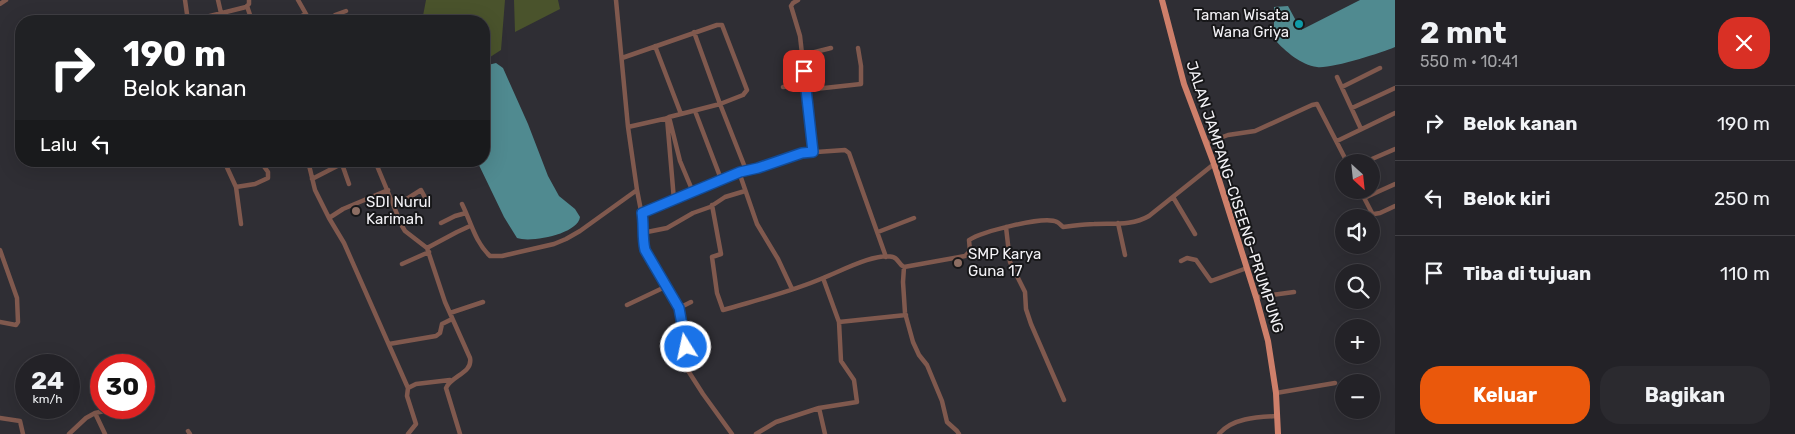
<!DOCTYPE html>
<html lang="id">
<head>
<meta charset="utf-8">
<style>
  body { margin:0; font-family:Rubik,sans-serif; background:#2b2a2f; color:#f1f3f6; height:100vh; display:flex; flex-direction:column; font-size:19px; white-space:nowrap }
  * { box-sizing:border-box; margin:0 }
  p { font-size:16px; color:#a3a4a7 }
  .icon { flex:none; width:28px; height:28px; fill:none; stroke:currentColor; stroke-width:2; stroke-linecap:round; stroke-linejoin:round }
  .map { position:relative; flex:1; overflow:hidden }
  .sheet { display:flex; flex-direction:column; background:#232227; width:400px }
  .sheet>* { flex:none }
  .hud { position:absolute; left:15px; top:15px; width:475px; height:152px; border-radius:20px; box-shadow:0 5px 20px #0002,0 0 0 1px #403f44; background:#202124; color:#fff; overflow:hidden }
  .needle { width:32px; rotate:153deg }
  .tools { position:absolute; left:1335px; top:154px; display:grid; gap:10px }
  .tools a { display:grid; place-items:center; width:45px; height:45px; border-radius:50%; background:#232227; box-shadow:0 5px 20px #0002,0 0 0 1px #403f44; font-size:25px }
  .speed { position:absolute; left:15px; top:354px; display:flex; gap:10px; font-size:25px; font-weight:700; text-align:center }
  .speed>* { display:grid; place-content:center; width:65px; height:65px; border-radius:50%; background:#232227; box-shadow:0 5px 20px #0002,0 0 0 1px #403f44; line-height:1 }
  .speed small { font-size:12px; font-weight:400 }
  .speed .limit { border:8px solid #d22; background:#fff; color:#111 }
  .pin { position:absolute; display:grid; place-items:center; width:42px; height:42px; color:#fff; margin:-21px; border-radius:10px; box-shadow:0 2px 8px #0006 }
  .me { position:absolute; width:55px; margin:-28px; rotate:350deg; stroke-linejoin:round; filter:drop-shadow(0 0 4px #0008) }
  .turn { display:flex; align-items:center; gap:18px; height:105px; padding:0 25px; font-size:22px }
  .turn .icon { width:65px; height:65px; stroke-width:2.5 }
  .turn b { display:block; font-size:35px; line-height:42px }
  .then { display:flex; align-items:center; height:48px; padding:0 25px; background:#0003; gap:10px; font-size:19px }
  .round { display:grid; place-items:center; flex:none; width:52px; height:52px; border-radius:20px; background:#2b2a2f }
  .summary { display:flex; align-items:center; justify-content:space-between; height:85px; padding:0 25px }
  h1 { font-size:30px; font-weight:700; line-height:38px }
  .action { display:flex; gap:10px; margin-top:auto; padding:10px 25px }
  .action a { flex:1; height:58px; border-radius:20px; background:#ea580c; color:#fff; font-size:20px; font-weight:700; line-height:58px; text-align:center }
  .action a+a { background:#2b2a2f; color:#f1f3f6 }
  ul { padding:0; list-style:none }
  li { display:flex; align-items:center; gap:15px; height:75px; padding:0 25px; border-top:1px solid #403f44 }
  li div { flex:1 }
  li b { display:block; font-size:19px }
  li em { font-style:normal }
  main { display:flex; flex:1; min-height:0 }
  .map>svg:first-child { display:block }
  .green { fill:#4a532c }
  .water { fill:#508a90 }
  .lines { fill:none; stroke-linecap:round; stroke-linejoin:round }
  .street { stroke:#80594e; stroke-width:4.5 }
  .primary { stroke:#ce7f6a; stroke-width:6 }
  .route-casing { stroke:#114b97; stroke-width:12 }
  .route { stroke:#1a73e8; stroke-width:9 }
  .culture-dot { fill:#0f9aa8; stroke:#171719; stroke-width:2 }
  .education-dot { fill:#8d6e63; stroke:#171719; stroke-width:2 }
  .labels { text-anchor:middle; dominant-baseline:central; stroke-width:4; stroke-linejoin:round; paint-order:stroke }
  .poi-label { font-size:15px; fill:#f3f2f6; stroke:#171719; text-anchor:start }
  .street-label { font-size:15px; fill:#f3f2f6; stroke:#171719 }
</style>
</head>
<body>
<main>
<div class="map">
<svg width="1395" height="434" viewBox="0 0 1395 434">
  <rect width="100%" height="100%" fill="#2f2e34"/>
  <path class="green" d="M426,0H505L501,50L484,61V21H422Z
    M514,0H558L560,9L515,32Z"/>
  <path class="water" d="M1360,0H1395V47C1381,53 1331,69 1317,67C1301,65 1285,51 1275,40L1274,35V7L1288,6L1301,30Z
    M496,63L503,68L528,124L548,176L559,196L575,209L580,217C578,234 531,243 517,238L504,217L477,161H484V66Z"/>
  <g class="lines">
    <path class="street" d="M185,0L188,21
      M218,0L221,13
      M298,0L310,21
      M616,0L628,127L637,190
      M798,0L793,3L791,6L800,36L813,152
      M0,4L6,0
      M247,6L252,21
      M190,21L246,7L249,4V0
      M290,21L306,14
      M336,21L335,15L346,11
      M655,46L681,114L669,117L680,161L693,192
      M803,55L831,48
      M622,58L717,25H722L747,90L743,95L720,104L746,170
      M1337,77L1361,129
      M783,87L805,84
      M1342,87L1380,68
      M806,90L861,84V66L858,48
      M1352,108L1395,88
      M695,111L721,179
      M681,114L720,104L694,32
      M667,118L674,200
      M628,127L668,118
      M1337,141L1395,113
      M1206,143L1228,135L1255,131L1312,105L1317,104L1347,162
      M224,161L236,187L241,224
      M308,161L315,190L329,218L344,243L408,388
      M375,161L402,226L405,231L427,248L445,302L470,358C473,373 451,376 446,388L460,434
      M1365,162L1395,149
      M342,164L349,184
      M739,172L757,224L778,259L792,289
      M312,179L347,161
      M236,187L255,184L268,178V172L260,161
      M1360,190L1372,213L1374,214L1380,213L1395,206
      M1173,197L1195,234
      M1364,198L1395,184
      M462,204C471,222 475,242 490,256H502L554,244L566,239L580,231L637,190L643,221L642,239L645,250L679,308L691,302
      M712,205L721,254L712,257L717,293L723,310C757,300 791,292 823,278C839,272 876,252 893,257C898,258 899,265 904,267L903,282L905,313L913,342L919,355L927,365L942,401L947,422L957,431L959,434
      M394,207L421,190L429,205
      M642,213L739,172L758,168L802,153L845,150L849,153L886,257
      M329,218L343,209L388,190
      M441,223L455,216L466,213
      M1118,223L1125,255
      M1006,227L1010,262L1025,292L1026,309L1031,324L1064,400
      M878,232L914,218
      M642,233L667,228L693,213L710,207L725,197L745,191
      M427,248L457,232L470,226
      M0,250L17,298L18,322L16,325L0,322
      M1181,261L1187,258L1196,260L1211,281L1247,268
      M402,264L429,252
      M904,267L965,256L970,251L969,240C981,232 1045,215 1057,222C1059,223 1061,225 1063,227C1073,226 1084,224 1094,224C1112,223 1132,226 1149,216L1214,164
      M1256,297L1294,292
      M627,305L665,287
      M679,308L689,360L685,366L687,369L703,394L732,434
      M450,313L483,302
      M839,322L906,315
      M685,343L705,334
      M389,344L436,336L440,333L442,324L452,319
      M1276,393L1335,383
      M144,402H146
      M819,408L857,402L854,380L841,361L839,322L823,278
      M0,418L20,421L23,434
      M188,431L190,434
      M69,434L86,418L95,413
      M105,434L95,413L119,408
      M408,434L416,424L407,396L408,388L416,384L450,380
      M756,434L776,422L819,408L825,434
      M1219,434C1232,418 1257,417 1277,416"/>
    <path class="primary" d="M1162,0L1184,84L1214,164L1256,297L1268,341L1276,393L1278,434"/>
  </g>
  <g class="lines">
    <defs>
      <path id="route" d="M686,347L679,308L645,250C642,237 644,225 642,213L740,172L758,168L802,153L813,152L804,71"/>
    </defs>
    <use href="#route" class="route-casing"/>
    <use href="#route" class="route"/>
  </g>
  <circle class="culture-dot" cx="1299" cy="24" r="5"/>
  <g class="education-dot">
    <circle cx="356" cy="211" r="5"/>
    <circle cx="958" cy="263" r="5"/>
  </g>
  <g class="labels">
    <g class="poi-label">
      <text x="1289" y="15" text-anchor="end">Taman Wisata<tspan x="1289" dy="17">Wana Griya</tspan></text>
      <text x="366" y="202">SDI Nurul<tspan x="366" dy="17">Karimah</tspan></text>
      <text x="968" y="254">SMP Karya<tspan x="968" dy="17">Guna 17</tspan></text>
    </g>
    <g class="street-label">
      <text transform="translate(1235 197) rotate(72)">JALAN JAMPANG–CISEENG–PRUMPUNG</text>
    </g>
  </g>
</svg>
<div class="tools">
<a><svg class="needle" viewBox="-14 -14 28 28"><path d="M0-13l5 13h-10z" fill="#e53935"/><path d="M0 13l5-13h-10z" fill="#a3a4a7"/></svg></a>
<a><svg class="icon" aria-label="sound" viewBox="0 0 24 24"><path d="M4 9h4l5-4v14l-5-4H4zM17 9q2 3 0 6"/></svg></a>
<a><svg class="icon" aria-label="search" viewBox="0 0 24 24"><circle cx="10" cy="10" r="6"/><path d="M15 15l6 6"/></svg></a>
<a>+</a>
<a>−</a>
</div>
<div class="speed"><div>24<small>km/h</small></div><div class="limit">30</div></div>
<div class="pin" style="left:804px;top:71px;background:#d93025"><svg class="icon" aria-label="arrive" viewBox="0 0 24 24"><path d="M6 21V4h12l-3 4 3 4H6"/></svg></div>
<svg class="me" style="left:686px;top:347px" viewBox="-20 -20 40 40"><circle r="17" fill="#1a73e8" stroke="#fff" stroke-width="3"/><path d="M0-11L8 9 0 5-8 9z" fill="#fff"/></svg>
<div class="hud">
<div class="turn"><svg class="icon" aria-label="right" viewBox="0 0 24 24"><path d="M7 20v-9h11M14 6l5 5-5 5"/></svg><div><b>190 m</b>Belok kanan</div></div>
<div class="then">Lalu<svg class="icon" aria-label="left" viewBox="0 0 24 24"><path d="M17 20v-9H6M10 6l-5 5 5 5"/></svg></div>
</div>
</div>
<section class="sheet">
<div class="summary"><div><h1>2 mnt</h1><p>550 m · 10:41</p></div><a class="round" style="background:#d93025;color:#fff"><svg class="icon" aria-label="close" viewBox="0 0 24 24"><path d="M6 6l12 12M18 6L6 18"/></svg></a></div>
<ul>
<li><svg class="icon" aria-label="right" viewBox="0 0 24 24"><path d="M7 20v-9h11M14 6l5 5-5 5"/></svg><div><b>Belok kanan</b></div><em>190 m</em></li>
<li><svg class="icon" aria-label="left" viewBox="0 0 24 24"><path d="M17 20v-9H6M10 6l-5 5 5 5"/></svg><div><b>Belok kiri</b></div><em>250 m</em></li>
<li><svg class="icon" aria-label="arrive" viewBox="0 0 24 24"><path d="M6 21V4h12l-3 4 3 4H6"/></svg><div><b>Tiba di tujuan</b></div><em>110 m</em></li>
</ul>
<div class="action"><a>Keluar</a><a>Bagikan</a></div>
</section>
</main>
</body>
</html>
